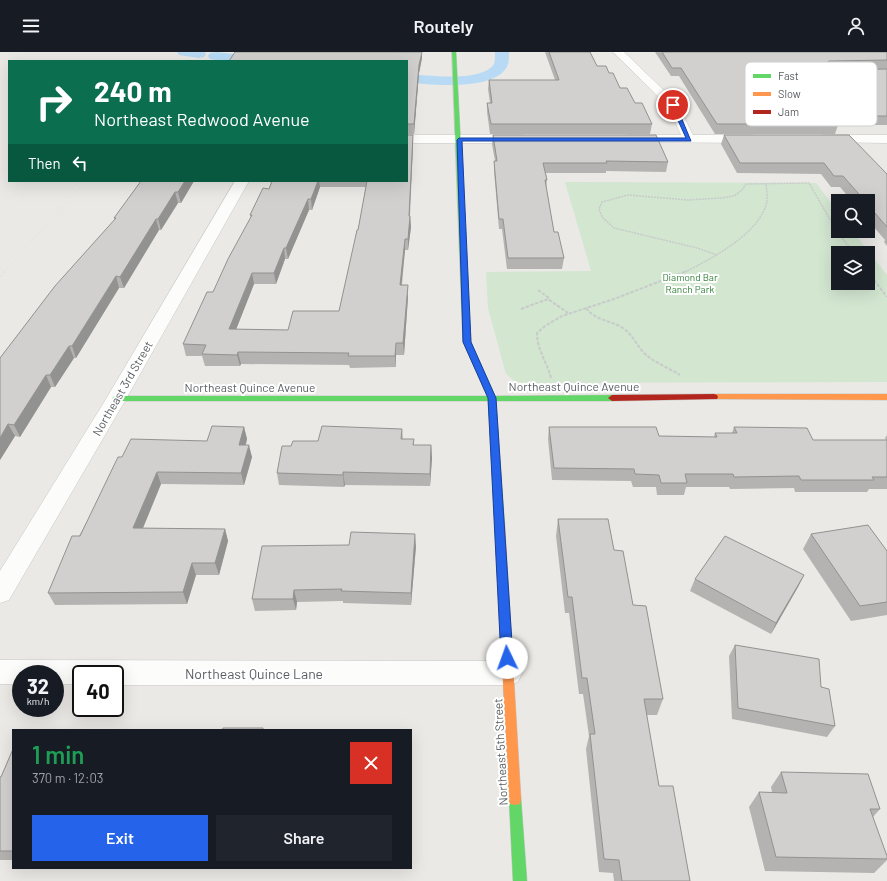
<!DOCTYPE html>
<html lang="en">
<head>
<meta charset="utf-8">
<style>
  body { margin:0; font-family:Barlow,sans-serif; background:#20242c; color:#f1f3f6; height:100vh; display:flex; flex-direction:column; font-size:15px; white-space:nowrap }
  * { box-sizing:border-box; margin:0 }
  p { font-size:13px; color:#9ea1a6 }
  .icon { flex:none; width:22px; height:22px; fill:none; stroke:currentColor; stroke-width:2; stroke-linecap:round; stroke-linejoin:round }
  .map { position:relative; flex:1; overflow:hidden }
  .side { position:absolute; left:12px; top:677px; width:400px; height:140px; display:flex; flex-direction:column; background:#171b24; border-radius:0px; box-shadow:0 4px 16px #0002 }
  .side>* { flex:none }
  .top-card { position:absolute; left:8px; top:8px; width:400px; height:122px; border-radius:0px; box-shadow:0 4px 16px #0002; background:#0b6e4f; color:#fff; overflow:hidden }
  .tools { position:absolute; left:831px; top:142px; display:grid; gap:8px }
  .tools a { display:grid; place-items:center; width:44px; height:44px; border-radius:0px; background:#171b24; box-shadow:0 4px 16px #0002; font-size:20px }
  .speed { position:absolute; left:12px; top:613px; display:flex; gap:8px; font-size:20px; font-weight:700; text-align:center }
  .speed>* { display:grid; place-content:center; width:52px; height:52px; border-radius:50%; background:#171b24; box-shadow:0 4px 16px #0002; line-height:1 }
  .speed small { font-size:10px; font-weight:400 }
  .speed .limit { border:2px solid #111; border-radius:6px; background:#fff; color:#111 }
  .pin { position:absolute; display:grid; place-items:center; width:34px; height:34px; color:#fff; margin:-17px; border:2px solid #fff; border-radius:50%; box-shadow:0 1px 4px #0007 }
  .me { position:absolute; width:44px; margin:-22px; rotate:357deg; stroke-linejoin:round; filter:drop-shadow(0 0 3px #0008) }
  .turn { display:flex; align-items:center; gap:14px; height:84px; padding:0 20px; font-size:18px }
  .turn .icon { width:52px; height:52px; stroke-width:2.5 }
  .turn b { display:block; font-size:28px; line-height:34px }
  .then { display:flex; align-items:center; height:38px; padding:0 20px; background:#0003; gap:8px; font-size:15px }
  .round { display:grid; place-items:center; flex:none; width:42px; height:42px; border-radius:0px; background:#20242c }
  .overview { display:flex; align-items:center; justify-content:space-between; height:68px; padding:0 20px }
  h1 { font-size:24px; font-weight:600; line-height:30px; color:#1e9e55 }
  .primary-button { display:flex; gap:8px; margin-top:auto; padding:8px 20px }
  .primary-button a { flex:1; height:46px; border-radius:0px; background:#2563eb; color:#fff; font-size:16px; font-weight:600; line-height:46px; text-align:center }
  .primary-button a+a { background:#20242c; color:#f1f3f6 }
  header { display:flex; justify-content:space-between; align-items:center; height:52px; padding:0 20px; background:#171b24; font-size:18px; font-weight:600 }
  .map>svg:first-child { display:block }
  .green { fill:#d2e6d0; fill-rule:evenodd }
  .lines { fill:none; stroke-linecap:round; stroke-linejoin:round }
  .canal { fill:#b8daf5; fill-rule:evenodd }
  .street-casing { stroke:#c7c7c7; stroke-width:1 }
  .fast-casing { stroke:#c7c7c7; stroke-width:1 }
  .slow-casing { stroke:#c7c7c7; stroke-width:1 }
  .jam-casing { stroke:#c7c7c7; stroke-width:1 }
  .path-far1 { stroke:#c7cbc9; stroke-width:1.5; stroke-dasharray:2 1; stroke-linecap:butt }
  .path { stroke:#c7cbc9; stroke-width:2; stroke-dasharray:3.5 1.5; stroke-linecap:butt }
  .street { fill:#fcfcfb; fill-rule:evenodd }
  .fast { fill:#63d668; fill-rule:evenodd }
  .slow { fill:#ff974d; fill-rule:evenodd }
  .jam { fill:#b3261e; fill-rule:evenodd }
  .rail-far2 { stroke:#e2e1e1; stroke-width:1.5; stroke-dasharray:0.5 2.5; stroke-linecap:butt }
  .rail-far1 { stroke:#e2e1e1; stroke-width:2; stroke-dasharray:0.5 3.5; stroke-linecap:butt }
  .rail { stroke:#e2e1e1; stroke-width:2.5; stroke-dasharray:1 4; stroke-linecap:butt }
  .wall { fill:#b4b3b1; fill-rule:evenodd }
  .shaded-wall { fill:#929290 }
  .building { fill:#d1d0ce; stroke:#929290 }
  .route { fill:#2563eb; stroke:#184099 }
  .labels { text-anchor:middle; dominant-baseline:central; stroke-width:4; stroke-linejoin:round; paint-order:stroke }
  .far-park-label { font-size:10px; fill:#38843c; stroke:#fff }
  .street-label { font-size:12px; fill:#5a5e62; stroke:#fff }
  .near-street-label { font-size:14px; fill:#5a5e62; stroke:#fff }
  .key { fill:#fff; stroke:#cecfd0; stroke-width:1 }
  .key-label { font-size:11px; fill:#5a5e62 }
</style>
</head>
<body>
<header><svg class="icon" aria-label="menu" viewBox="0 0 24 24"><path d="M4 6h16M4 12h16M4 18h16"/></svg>Routely<svg class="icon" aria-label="person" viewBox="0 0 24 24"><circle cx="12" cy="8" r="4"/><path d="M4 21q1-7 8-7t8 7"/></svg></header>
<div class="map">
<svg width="887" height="829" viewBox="0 0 887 829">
  <rect width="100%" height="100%" fill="#eae9e5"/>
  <path class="green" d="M565,130L816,131L838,160V179H853L887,223V330L530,331L516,330L506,322L488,256L486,220L591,219ZM838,201H868V231H838Z"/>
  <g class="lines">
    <path class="canal" d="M177,0H205L206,2L204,5L199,6L179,3Z
      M217,0L259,5L264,6L266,9H222L210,7L208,4L210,1Z
      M495,0H509C509,4 509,9 508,12C499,40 429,33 407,30V22C426,23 482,31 494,12C495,9 495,4 495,0Z"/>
    <defs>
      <path id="street" d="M613,0H624L677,51L693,83H752L756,84L758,87L756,90L752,91L624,90L622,87L624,84L628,83H681L668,54Z
        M407,83H522L526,84L528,87L526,90L522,91H407Z
        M824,83H887V91L820,90L818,87L820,84Z
        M235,129H249L126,347L9,548L0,551V519L106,347Z
        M0,608L508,609L518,612L522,621L518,630L508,633H115V622H81V632H55V622H21V632H0Z"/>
      <path id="fast" d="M452,0H456L471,290L495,344L612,343L616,346L612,349H496L505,476L503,479H497L495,476L488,349H113L112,347L113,345L116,344H487L463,290Z
        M515,741L520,742L521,747L527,829H513L509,747L510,742Z"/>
      <path id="slow" d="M714,342H887V348L711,347L710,345L711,343Z
        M500,472L503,473L505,476L521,747L520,752L515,753L510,752L509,747L495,476L497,473Z"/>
      <path id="jam" d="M714,342L717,343L718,345L717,347L612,349L608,346L612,343Z"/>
    </defs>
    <use href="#street" class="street-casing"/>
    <use href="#fast" class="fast-casing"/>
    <use href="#slow" class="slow-casing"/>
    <use href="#jam" class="jam-casing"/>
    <path class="path-far1" d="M717,203L697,196L614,176L602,165L599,157L602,150L628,143L688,148L721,146L734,144L742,138L746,132L809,131L838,181L854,201
      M685,220C711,207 761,181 767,149C768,144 766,137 766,131"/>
    <path class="path" d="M868,220L887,245
      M538,238L549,246L548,247
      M586,256C596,269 610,268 623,276C633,283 637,294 645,302C655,311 669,316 680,323
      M521,257L548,247L568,261
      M551,326C547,310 537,298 537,281L545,274L562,264L614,247L687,219"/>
    <use href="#street" class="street"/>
    <use href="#fast" class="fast"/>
    <use href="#slow" class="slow"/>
    <use href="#jam" class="jam"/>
    <path class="rail-far2" d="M196,9L205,0"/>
    <path class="rail-far1" d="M4,220L86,129"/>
    <path class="rail" d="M0,224L5,219"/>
  </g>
  <path class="wall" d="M545,0H590L597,14L609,21L620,36L635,51L652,72L650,82H490L487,60V51H490L488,37L489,28H555Z
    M655,0H887V17H828H887V73H838L835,82H715L679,24H671Z
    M422,6L419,21L414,82H407V9Z
    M413,83V92L410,164L411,175L408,198H405L402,233L408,245L404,303H396V315L350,316L349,313L241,312L240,314H205L202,304H186L183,292L213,240L251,166L250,163L269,137L272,129H407ZM320,135H366L358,178L339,259L288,278L236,277L254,232H276L285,207H288L309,158H312Z
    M493,83L668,110L666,120L606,119V121H546L547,128L546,137L554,180L564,206L562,217H507L502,177H499L494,119V109H495L492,92Z
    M724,83L887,122V194L884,190L885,188L868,168V149H852L840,135H831L821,122L737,121L721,92Z
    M194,129L181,151H178L161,178H159L124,236H119L76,306H74L55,335H51L20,385L15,384L0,408V306L115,168L114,166Z
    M244,375L247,387L246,393L252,405L244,433L161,432L143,476L225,477L228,489L219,523H196L187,552L55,553L48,541L122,405L207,389Z
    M549,375L659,384L714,385L715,381H732L734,375L813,388H886L885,386L887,383V437H869L867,440H795L794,436L730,437L729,435H686L684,443H657L656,435H633L631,429L552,428L548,387Z
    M402,377L403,387H414V393H431L432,406L430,434L345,433L344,435L279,433L277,421L291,394L318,389Z
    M558,467L614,498L633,553L663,647L657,663H646L659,734L690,829H614L613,821L599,820L586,697L589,684L583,642H579L569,561H565L556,484Z
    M811,482L887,499V563L851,569L803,497Z
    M416,494L411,553L343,551V549L297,550L296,558L255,559L252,547Z
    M804,523L798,535L771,582L690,539L695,527Z
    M735,593L821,635L835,674L827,685L732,667L729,604Z
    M13,697V808H0V725H1Z
    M781,720L880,757L873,765L887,808L874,821L765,819L749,755L759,740H772L771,735Z"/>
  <path class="shaded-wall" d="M422,0V6L419,21L414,82V72L419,13Z
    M829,9L826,18L822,14Z
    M413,83V92L409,172L410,164L411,175L408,198V187Z
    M185,129H194L181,151L178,140Z
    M318,129H319L320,135L312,158L311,147Z
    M175,140L178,151L161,178L158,167Z
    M308,147L309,158L288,207L286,196Z
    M156,167L159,178L124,236L120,225Z
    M405,187V198L400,245V233Z
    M284,196L285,207L276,232L274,221Z
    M252,221L254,232L232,288L229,277Z
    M116,224L119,236L76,306L72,294Z
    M408,233V245L404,303L403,291Z
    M396,291V315L395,304Z
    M69,294L74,306L55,335L50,323Z
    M238,300L241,312L240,314L237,303Z
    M46,323L51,335L20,385L14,373Z
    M8,372L15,384L0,408V386Z
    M244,375L247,387L242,405L239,393Z
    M249,393L252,405L244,433L241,421Z
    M431,393L432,406L430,434V422Z
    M157,420L161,432L138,488L133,476Z
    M343,420L345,433L344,435L343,423Z
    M225,477L228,489L219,523L215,511Z
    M415,482L416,494L411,553V541Z
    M192,511L196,523L187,552L183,540Z
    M804,523L798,535L771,582L776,571Z
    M294,538L297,550L296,558L293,547Z"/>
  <path class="building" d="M235,0H422L419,13L414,72H407V9H229Z
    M549,0H590L597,14H606L609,21H613L620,36H627L635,51H642L652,72H491L487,51H492L489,28H559Z
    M662,0H887V8L829,9L822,14L829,18L887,17V64H830L839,72H717L681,16H672Z
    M407,83H413L409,164H410L408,187H405L400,233H408L403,291H396L395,304H348L349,301L238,300L237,303L202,302L206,293L183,292L207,240H213L228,207L252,163H250L263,136L269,137L272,129H318L311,147H308L286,196H284L274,221H252L229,277L288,278L293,259H339L357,178H358L367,129H407Z
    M493,83H656L668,110L606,109L607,111H543L547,128H545L554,180H558L564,206H508L503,167H499L494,109H497Z
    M724,83H849L887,122V175L868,153V149H865L843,124H834L824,111H740Z
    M141,129H185L178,140H175L158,167H156L120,225L116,224L72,294H69L50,323H46L14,373L8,372L0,386V306L55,234L116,166H114Z
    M212,374L244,375L239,393H249L241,421L157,420L133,476L225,477L215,511H192L183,540L48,541L72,484H80L118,405H122L131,387L207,389Z
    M322,374L402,377L401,387H414L413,393H431L430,422L343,420V423L277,421L282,394H291L293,389H318Z
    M549,375H656L659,384L717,385L715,381H737L734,375L807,376L813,388H887V425H872L874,428H801L799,424L734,425L733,422H685L687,431H661L659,423L635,422L634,417L554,416Z
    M558,467H608L614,498L623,499L633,553L646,554L663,647H644L659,734H673L690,829H622L619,808L604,807L590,682H595L587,626H582L572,545H568Z
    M868,473L887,499V550L860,554L811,482Z
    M351,480L415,482L411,541L341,539L342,537L294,538L293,547H252L262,494L349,493Z
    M725,484L804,523L776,571L695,527Z
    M735,593L819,607L821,635L829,637L835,674L738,656Z
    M223,676H263V678H222Z
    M13,697V799H0V725H1Z
    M781,720L868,722L880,757H870L887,804V807L776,805L759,740L787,741Z"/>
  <path class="route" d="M673,51L676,53L691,89H462L471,290L496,346L513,606L511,609L507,610L503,609L501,606L488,346L463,290L457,88L459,86H686L671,53Z"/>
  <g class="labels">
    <g class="far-park-label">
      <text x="690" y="225">Diamond Bar<tspan x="690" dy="12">Ranch Park</tspan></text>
    </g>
    <g class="street-label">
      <text x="574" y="334">Northeast Quince Avenue</text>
      <text x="250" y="335">Northeast Quince Avenue</text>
      <text transform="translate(122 336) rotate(-60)">Northeast 3rd Street</text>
      <text transform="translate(500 700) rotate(-93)">Northeast 5th Street</text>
    </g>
    <g class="near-street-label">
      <text x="254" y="621">Northeast Quince Lane</text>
    </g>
  </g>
  <rect x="745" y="10" width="132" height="64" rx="6" class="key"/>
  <rect x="753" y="22" width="18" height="4" fill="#63d668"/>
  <rect x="753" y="40" width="18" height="4" fill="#ff974d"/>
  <rect x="753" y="58" width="18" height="4" fill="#b3261e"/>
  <g class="key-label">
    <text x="778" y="28">Fast</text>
    <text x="778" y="46">Slow</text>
    <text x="778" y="64">Jam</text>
  </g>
</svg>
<div class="tools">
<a><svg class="icon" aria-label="search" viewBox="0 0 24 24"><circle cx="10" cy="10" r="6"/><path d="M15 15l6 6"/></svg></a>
<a><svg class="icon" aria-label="layers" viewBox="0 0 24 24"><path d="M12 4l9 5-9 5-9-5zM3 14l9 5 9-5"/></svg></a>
</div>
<div class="speed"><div>32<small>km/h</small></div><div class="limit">40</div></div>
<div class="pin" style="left:673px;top:53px;background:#d93025"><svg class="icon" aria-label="arrive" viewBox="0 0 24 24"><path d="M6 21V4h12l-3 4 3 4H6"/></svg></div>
<svg class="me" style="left:507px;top:606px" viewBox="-20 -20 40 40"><circle r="19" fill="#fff"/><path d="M0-13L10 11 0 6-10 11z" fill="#2563eb"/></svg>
<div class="top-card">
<div class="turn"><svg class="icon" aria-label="right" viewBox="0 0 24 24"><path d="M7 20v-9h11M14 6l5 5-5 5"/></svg><div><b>240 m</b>Northeast Redwood Avenue</div></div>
<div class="then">Then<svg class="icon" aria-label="left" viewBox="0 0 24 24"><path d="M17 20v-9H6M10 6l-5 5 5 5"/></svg></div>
</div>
<section class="side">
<div class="overview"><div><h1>1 min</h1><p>370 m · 12:03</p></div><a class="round" style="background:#d93025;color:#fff"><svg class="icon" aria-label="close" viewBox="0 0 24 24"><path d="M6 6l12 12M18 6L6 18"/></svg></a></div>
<div class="primary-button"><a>Exit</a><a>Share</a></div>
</section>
</div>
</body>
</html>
